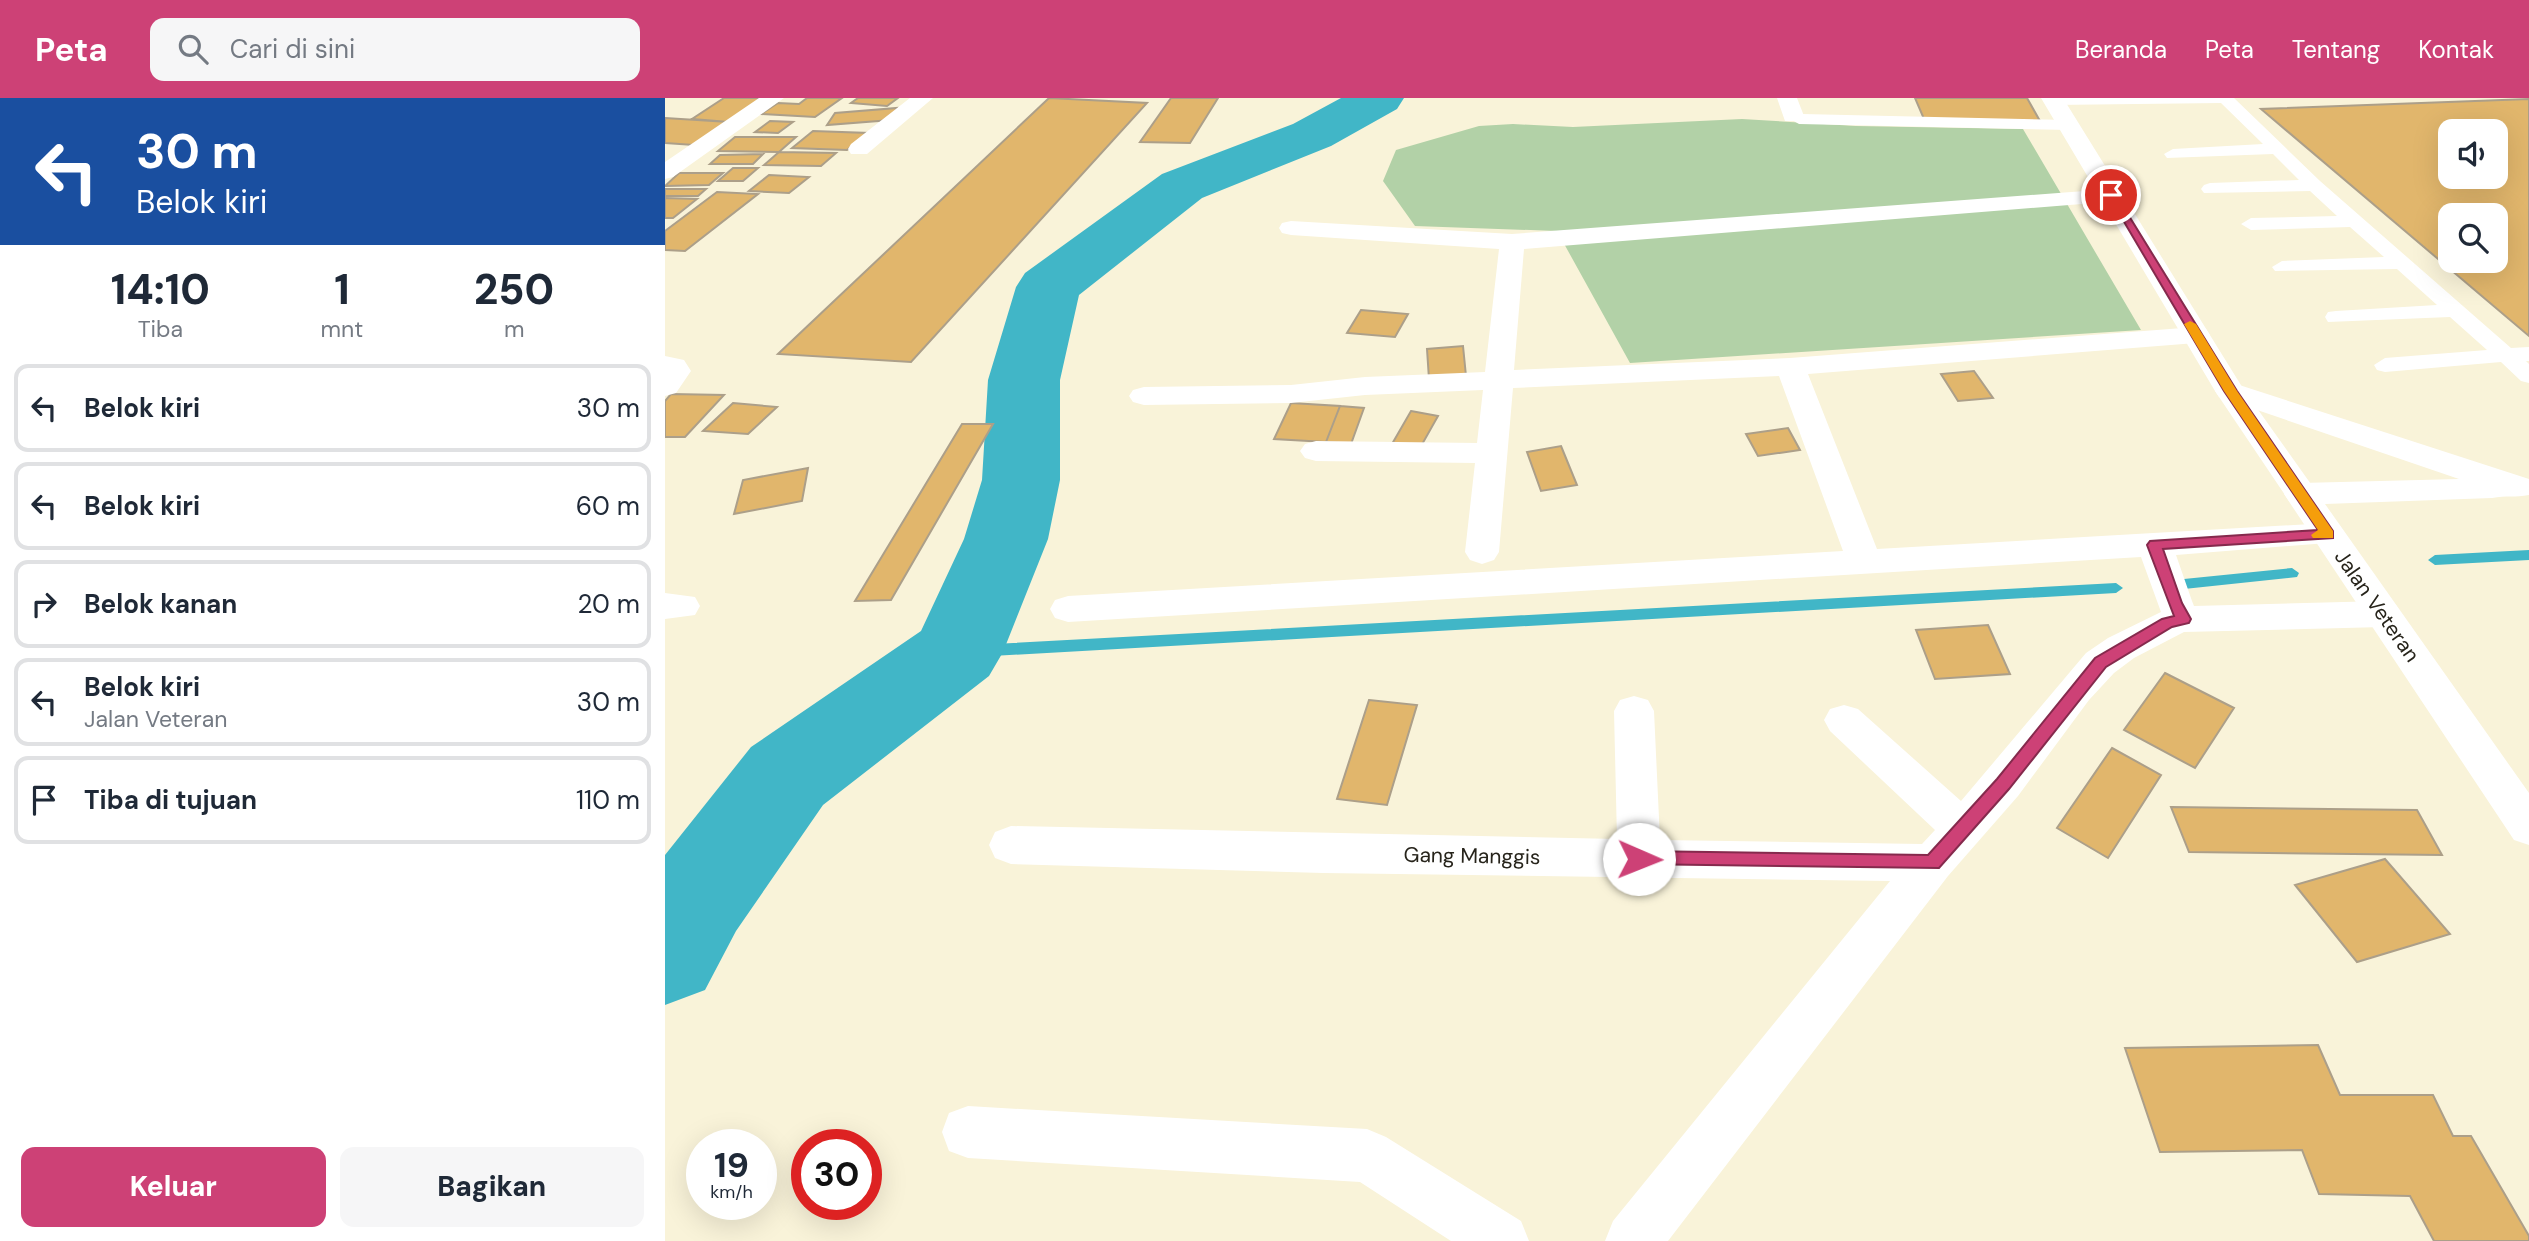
<!DOCTYPE html>
<html lang="id">
<head>
<meta charset="utf-8">
<style>
  body { margin:0; font-family:"DM Sans",sans-serif; background:#f6f6f7; color:#1f2937; height:100vh; display:flex; flex-direction:column; font-size:26px; white-space:nowrap }
  * { box-sizing:border-box; margin:0 }
  p { font-size:23px; color:#747a83 }
  .icon { flex:none; width:38px; height:38px; fill:none; stroke:currentColor; stroke-width:2; stroke-linecap:round; stroke-linejoin:round }
  .map { position:relative; flex:1; overflow:hidden }
  .drawer { display:flex; flex-direction:column; background:#fff; width:665px }
  .drawer>* { flex:none }
  .banner { background:#1a4fa0; color:#fff; overflow:hidden }
  .buttons { position:absolute; left:1773px; top:21px; display:grid; gap:14px }
  .buttons a { display:grid; place-items:center; width:70px; height:70px; border-radius:14px; background:#fff; box-shadow:0 7px 28px #0002; font-size:35px }
  .speed { position:absolute; left:21px; top:1031px; display:flex; gap:14px; font-size:35px; font-weight:700; text-align:center }
  .speed>* { display:grid; place-content:center; width:91px; height:91px; border-radius:50%; background:#fff; box-shadow:0 7px 28px #0002; line-height:1 }
  .speed small { font-size:18px; font-weight:400 }
  .speed .limit { border:10px solid #d22; background:#fff; color:#111 }
  .pin { position:absolute; display:grid; place-items:center; width:60px; height:60px; color:#fff; margin:-30px; border:4px solid #fff; border-radius:50%; box-shadow:0 2px 7px #0007 }
  .me { position:absolute; width:77px; margin:-38px; rotate:91deg; stroke-linejoin:round; filter:drop-shadow(0 0 5px #0008) }
  .turn { display:flex; align-items:center; gap:24px; height:147px; padding:0 21px; font-size:32px }
  .turn .icon { width:91px; height:91px; stroke-width:2.5 }
  .turn b { display:block; font-size:49px; line-height:60px }
  .eta { display:flex; justify-content:space-evenly; align-items:center; height:119px; text-align:center }
  .eta b { font-size:42px; font-weight:800; line-height:49px }
  .action { display:flex; gap:14px; margin-top:auto; padding:14px 21px }
  .action a { flex:1; height:80px; border-radius:14px; background:#cd4176; color:#fff; font-size:28px; font-weight:800; line-height:80px; text-align:center }
  .action a+a { background:#f6f6f7; color:#1f2937 }
  ul { padding:0; list-style:none }
  li { display:flex; align-items:center; gap:21px; height:88px; margin:0 14px 10px; padding:0 7px; border:4px solid #e0e1e3; border-radius:14px }
  li div { flex:1 }
  li b { display:block; font-size:26px }
  li em { font-style:normal }
  header { display:flex; align-items:center; gap:42px; box-sizing:border-box; height:98px; padding:0 35px; background:#cd4176; color:#fff }
  header strong { font-size:33px }
  nav { display:flex; gap:38px; margin-inline-start:auto; font-size:24px }
  .search { width:490px; height:63px; background:#f6f6f7; display:flex; align-items:center; gap:18px; box-sizing:border-box; padding:0 24px; border-radius:14px; color:#747a83; font-size:26px }
  main { display:flex; flex:1; min-height:0 }
  .map>svg:first-child { display:block }
  .green { fill:#b2d1a7 }
  .lines { fill:none; stroke-linecap:round; stroke-linejoin:round }
  .stream { fill:#41b6c7; fill-rule:evenodd }
  .river { fill:#41b6c7; fill-rule:evenodd }
  .building { fill:#e1b66c; stroke:#ac9f89; stroke-width:2; fill-rule:evenodd }
  .lane { fill:#fff; fill-rule:evenodd }
  .street { fill:#fff; fill-rule:evenodd }
  .secondary { fill:#fff; fill-rule:evenodd }
  .primary { fill:#fff; fill-rule:evenodd }
  .route { fill:#cd4176; stroke:#852a4d; stroke-width:2 }
  .slow { fill:#f59e0b }
  .labels { text-anchor:middle; dominant-baseline:central; stroke-width:5; stroke-linejoin:round; paint-order:stroke }
  .street-label { font-size:21px; fill:#27241b; stroke:#fff }
</style>
</head>
<body>
<header>
<strong>Peta</strong>
<div class="search"><svg class="icon" aria-label="search" viewBox="0 0 24 24"><circle cx="10" cy="10" r="6"/><path d="M15 15l6 6"/></svg>Cari di sini</div>
<nav><a>Beranda</a><a>Peta</a><a>Tentang</a><a>Kontak</a></nav>
</header>
<main>
<section class="drawer">
<div class="banner">
<div class="turn"><svg class="icon" aria-label="left" viewBox="0 0 24 24"><path d="M17 20v-9H6M10 6l-5 5 5 5"/></svg><div><b>30 m</b>Belok kiri</div></div>
</div>
<div class="eta">
<div><b>14:10</b><p>Tiba</p></div>
<div><b>1</b><p>mnt</p></div>
<div><b>250</b><p>m</p></div>
</div>
<ul>
<li><svg class="icon" aria-label="left" viewBox="0 0 24 24"><path d="M17 20v-9H6M10 6l-5 5 5 5"/></svg><div><b>Belok kiri</b></div><em>30 m</em></li>
<li><svg class="icon" aria-label="left" viewBox="0 0 24 24"><path d="M17 20v-9H6M10 6l-5 5 5 5"/></svg><div><b>Belok kiri</b></div><em>60 m</em></li>
<li><svg class="icon" aria-label="right" viewBox="0 0 24 24"><path d="M7 20v-9h11M14 6l5 5-5 5"/></svg><div><b>Belok kanan</b></div><em>20 m</em></li>
<li><svg class="icon" aria-label="left" viewBox="0 0 24 24"><path d="M17 20v-9H6M10 6l-5 5 5 5"/></svg><div><b>Belok kiri</b><p>Jalan Veteran</p></div><em>30 m</em></li>
<li><svg class="icon" aria-label="arrive" viewBox="0 0 24 24"><path d="M6 21V4h12l-3 4 3 4H6"/></svg><div><b>Tiba di tujuan</b></div><em>110 m</em></li>
</ul>
<div class="action"><a>Keluar</a><a>Bagikan</a></div>
</section>
<div class="map">
<svg width="1864" height="1143" viewBox="0 0 1864 1143">
  <rect width="100%" height="100%" fill="#f9f3d9"/>
  <path class="green" d="M1077,21L1191,28L1358,31L1476,232L965,265L892,133L750,128L718,83L731,52L814,28L848,26L908,29Z"/>
  <g class="lines">
    <path class="stream" d="M1864,452V462L1770,467L1763,462L1770,457Z
      M1627,470L1634,475L1632,479L1519,491L1512,486L1519,481Z
      M1451,485L1458,490L1451,495L292,560L284,554L292,548Z"/>
    <path class="river" d="M676,0H739L732,11L666,48L537,100L414,197L395,282V382L383,441L338,554L324,578L158,707L71,833L40,892L0,907V757L86,649L256,533L299,441L317,382L323,282L351,189L360,175L497,76L628,26Z"/>
  </g>
  <path class="building" d="M59,0H98L64,24L27,21Z
    M142,0H177L150,19L96,16L113,5L134,6Z
    M193,0H233L222,8L186,5Z
    M384,0L482,5L246,264L113,256Z
    M506,0H553L525,45L475,44Z
    M1250,0H1362L1375,23L1259,21Z
    M1864,1V238L1596,11ZM1785,33H1830V79H1785ZM1785,117H1830V163H1785Z
    M232,10L226,22L162,27L170,15Z
    M0,20L64,24L29,47L0,45Z
    M105,23L128,24L113,35L90,34Z
    M148,33L203,35L182,52L127,50Z
    M70,39H131L114,54L53,53Z
    M114,54L171,55L156,68L99,67Z
    M98,56L88,66H45L55,57Z
    M68,70H93L78,83H53Z
    M14,75H58L44,87L0,88Z
    M104,77L144,79L124,95L84,93Z
    M0,91H41L33,98H0Z
    M52,94L93,96L20,153L0,152V133Z
    M0,100L32,101L8,120H0Z
    M696,212L743,216L730,239L682,235Z
    M798,248L801,278L764,281L762,251Z
    M1309,273L1328,300L1293,303L1276,276Z
    M6,296L59,297L20,339H0V303Z
    M68,305L112,309L83,336L38,333Z
    M626,305L675,308L661,344L609,341Z
    M675,308L699,310L686,346L661,344Z
    M746,313L773,318L755,350L727,346Z
    M297,326H328L226,502L190,503Z
    M1123,330L1135,352L1093,358L1081,336Z
    M896,348L912,387L876,393L862,354Z
    M143,370L137,403L69,416L78,382Z
    M1323,527L1345,576L1270,581L1251,532Z
    M1500,575L1569,610L1530,670L1459,632Z
    M704,602L752,607L722,707L672,701Z
    M1447,650L1496,677L1443,760L1392,730Z
    M1506,709L1752,712L1777,757L1524,754Z
    M1720,761L1785,836L1692,864L1630,787Z
    M1653,947L1675,997H1768L1788,1038H1806L1864,1138V1143H1769L1745,1098L1654,1096L1637,1052L1495,1054L1460,950Z"/>
  <g class="lines">
    <path class="lane" d="M1381,0H1569L1655,83L1846,250L1864,249V263H1861L1864,266V285L1856,283L1836,264L1720,274L1712,272L1709,267L1720,260L1822,252L1785,219L1663,224L1660,219L1663,214L1671,213L1772,207L1732,171L1610,173L1607,169L1617,163L1719,159L1685,129L1586,132L1576,126L1586,120L1672,118L1645,93L1539,95L1536,91L1539,87L1545,85L1634,82L1608,56L1502,60L1499,56L1508,51L1598,46L1556,5L1388,7L1382,5Z
      M1128,13L1137,16L1405,22L1413,27L1405,32L1134,26L1120,18Z"/>
    <path class="street" d="M94,0H119L8,79L0,81V64Z
      M245,0H268L202,56H186L183,51L186,46Z
      M1112,0H1132L1139,18L1136,23H1120Z
      M1446,91L1454,93L1458,98L1454,103L859,151L849,272L1125,260L1531,229L1541,231L1545,237L1541,243L1531,245L1143,276L1212,451L1663,425L1675,428L1680,436L1675,444L1511,457L1527,503L1529,508L1718,503L1731,507L1736,516L1731,525L1718,529L1519,534L1469,560L1449,575L1424,602L1353,698L1283,778L1003,1143H940L948,1123L1225,783L658,775L346,766L330,760L324,747L330,734L346,728L952,741L949,613L955,602L969,598L983,602L989,613L995,742L1257,746L1270,732L1165,633L1159,622L1165,611L1179,607L1193,611L1296,703L1421,555L1443,540L1496,514L1476,459L403,524L390,520L385,511L390,502L403,498L1178,453L1114,278L848,290L834,454L829,462L817,466L805,462L800,454L810,365L651,363L640,360L635,353L640,346L651,343L812,345L818,292L700,297L626,305L479,307L468,304L464,298L468,292L479,289L626,287L700,279L820,274L834,151L626,137L617,135L614,130L617,125L626,123L847,136Z
      M0,258L19,262L26,273L11,295L0,298Z
      M0,495L30,499L35,508L30,517L0,521Z
      M303,1008L702,1031L721,1039L856,1123L864,1143H786L695,1084L303,1060L284,1053L277,1034L284,1015Z"/>
    <path class="secondary" d="M1376,0H1398L1579,292L1653,396L1648,403L1636,407L1624,403L1550,293Z"/>
    <path class="primary" d="M1565,284L1864,381V397C1850,400 1841,397 1827,400L1660,406L1864,695V747L1849,742L1619,396L1624,389L1636,385L1794,381L1554,299L1550,293L1554,287Z"/>
  </g>
  <path class="route" d="M1442,95L1451,97L1572,293L1668,433V440L1498,451L1517,505L1526,521L1524,525L1507,529L1441,569L1344,691L1274,770L968,766L965,761L968,755L974,753L1263,757L1332,681L1430,560L1497,521L1509,518L1482,447L1485,443L1653,432L1559,293Z"/>
  <path class="slow" d="M1525,223L1531,226L1572,293L1668,433V440H1648L1646,437L1653,432L1559,293L1519,226Z"/>
  <g class="labels">
    <g class="street-label">
      <text transform="translate(1712 508) rotate(55)">Jalan Veteran</text>
      <text transform="translate(807 758) rotate(1)">Gang Manggis</text>
    </g>
  </g>
</svg>
<div class="buttons">
<a><svg class="icon" aria-label="sound" viewBox="0 0 24 24"><path d="M4 9h4l5-4v14l-5-4H4zM17 9q2 3 0 6"/></svg></a>
<a><svg class="icon" aria-label="search" viewBox="0 0 24 24"><circle cx="10" cy="10" r="6"/><path d="M15 15l6 6"/></svg></a>
</div>
<div class="speed"><div>19<small>km/h</small></div><div class="limit">30</div></div>
<div class="pin" style="left:1446px;top:97px;background:#d93025"><svg class="icon" aria-label="arrive" viewBox="0 0 24 24"><path d="M6 21V4h12l-3 4 3 4H6"/></svg></div>
<svg class="me" style="left:974px;top:761px" viewBox="-20 -20 40 40"><circle r="19" fill="#fff"/><path d="M0-13L10 11 0 6-10 11z" fill="#cd4176"/></svg>
</div>
</main>
</body>
</html>
